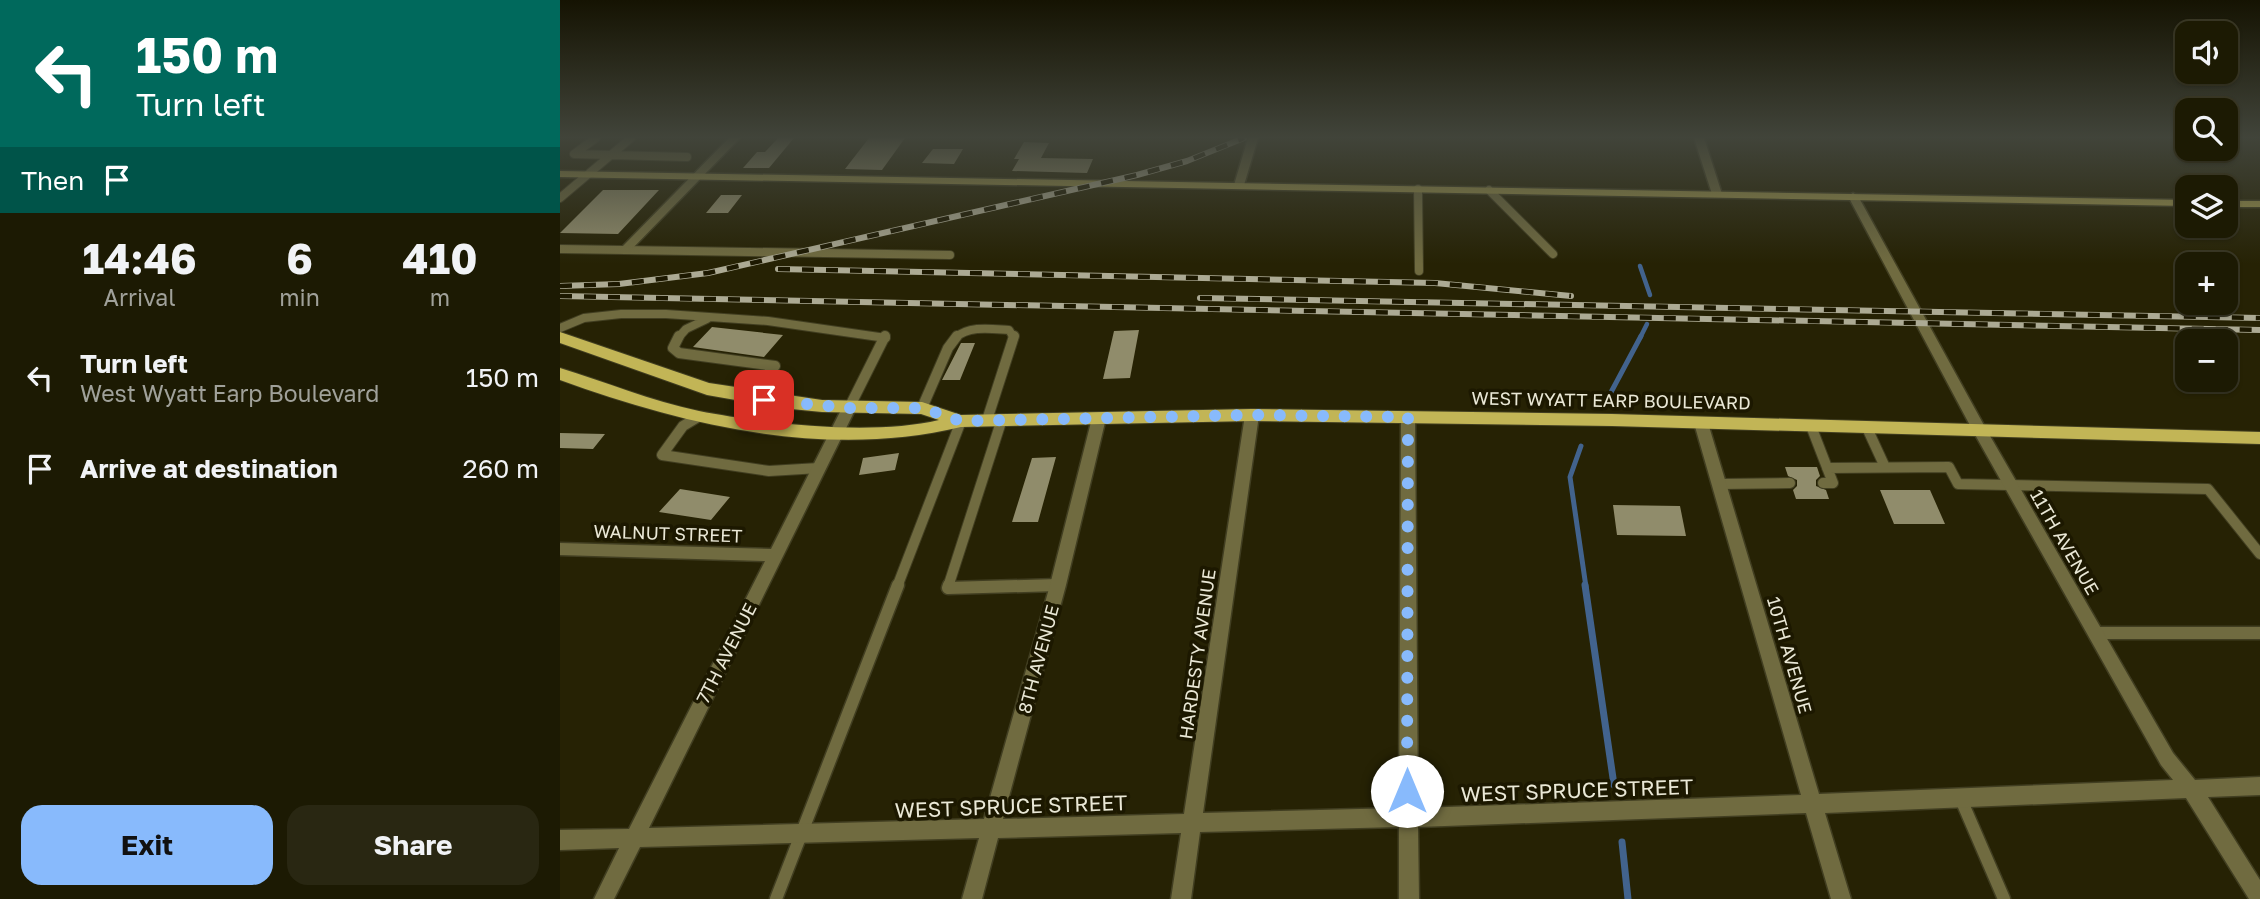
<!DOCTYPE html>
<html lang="en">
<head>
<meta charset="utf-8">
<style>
  body { margin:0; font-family:"Golos Text",sans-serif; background:#292712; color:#f1f3f6; height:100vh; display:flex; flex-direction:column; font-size:26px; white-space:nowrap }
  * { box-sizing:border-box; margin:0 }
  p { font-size:23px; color:#a0a19a }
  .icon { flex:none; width:38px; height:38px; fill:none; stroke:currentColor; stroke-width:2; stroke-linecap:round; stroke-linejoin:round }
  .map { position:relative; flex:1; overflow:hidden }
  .sheet { display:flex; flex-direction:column; background:#1c1a03; width:560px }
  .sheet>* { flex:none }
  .top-card { background:#00695c; color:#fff; overflow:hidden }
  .buttons { position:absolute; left:1615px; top:21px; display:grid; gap:14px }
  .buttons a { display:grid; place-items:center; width:63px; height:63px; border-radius:14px; background:#1c1a03; box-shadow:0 2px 5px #0004,0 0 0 2px #3a3825; font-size:35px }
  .pin { position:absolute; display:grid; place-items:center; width:60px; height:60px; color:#fff; margin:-30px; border-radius:14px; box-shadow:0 4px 10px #0006 }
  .me { position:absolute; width:77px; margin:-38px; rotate:0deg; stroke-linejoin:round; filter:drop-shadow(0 0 5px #0008) }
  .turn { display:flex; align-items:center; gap:24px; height:147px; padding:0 21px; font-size:32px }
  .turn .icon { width:91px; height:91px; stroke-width:2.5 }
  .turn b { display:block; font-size:49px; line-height:60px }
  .then { display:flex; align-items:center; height:66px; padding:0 21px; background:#0003; gap:14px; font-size:26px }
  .eta { display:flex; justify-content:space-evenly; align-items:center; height:119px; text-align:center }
  .eta b { font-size:42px; font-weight:700; line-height:49px }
  .action { display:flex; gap:14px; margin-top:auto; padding:14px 21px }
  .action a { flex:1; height:80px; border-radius:21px; background:#88bafc; color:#111; font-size:28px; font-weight:700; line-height:80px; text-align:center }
  .action a+a { background:#292712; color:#f1f3f6 }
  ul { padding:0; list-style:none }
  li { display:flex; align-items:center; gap:21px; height:91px; padding:0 21px }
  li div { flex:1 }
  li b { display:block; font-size:26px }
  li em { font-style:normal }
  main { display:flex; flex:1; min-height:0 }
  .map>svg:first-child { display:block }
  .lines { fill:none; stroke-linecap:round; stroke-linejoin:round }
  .stream-far2 { stroke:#42638d; stroke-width:4.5 }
  .stream-far1 { stroke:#42638d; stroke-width:5 }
  .stream { stroke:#42638d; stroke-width:7 }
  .building { fill:#908c6b }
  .lane-far2-casing { stroke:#413e21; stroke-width:10 }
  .lane-far1-casing { stroke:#413e21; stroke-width:12 }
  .lane-casing { stroke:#413e21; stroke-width:15 }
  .street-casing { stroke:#413e21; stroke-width:3 }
  .secondary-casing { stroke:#413e21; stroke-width:3 }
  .primary-casing { stroke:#413e21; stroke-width:2 }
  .lane-far2 { stroke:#706b40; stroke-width:8 }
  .lane-far1 { stroke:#706b40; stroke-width:10 }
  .lane { stroke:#706b40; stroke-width:12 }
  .street { fill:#706b40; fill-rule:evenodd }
  .secondary { fill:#9e954d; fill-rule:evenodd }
  .primary { fill:#c2b556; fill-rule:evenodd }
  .rail-casing { stroke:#acaa94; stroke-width:6 }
  .rail { stroke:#1c1800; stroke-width:4.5; stroke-dasharray:12; stroke-linecap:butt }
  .route { stroke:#88bafc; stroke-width:12; stroke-dasharray:0 21.6 }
  .labels { text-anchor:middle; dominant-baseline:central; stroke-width:7; stroke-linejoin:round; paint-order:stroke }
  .street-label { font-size:18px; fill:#eae8d6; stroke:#1c1800 }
  .near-street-label { font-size:21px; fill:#eae8d6; stroke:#1c1800 }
</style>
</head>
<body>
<main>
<section class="sheet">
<div class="top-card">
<div class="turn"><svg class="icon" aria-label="left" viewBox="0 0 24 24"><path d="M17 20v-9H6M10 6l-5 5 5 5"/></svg><div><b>150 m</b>Turn left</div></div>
<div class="then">Then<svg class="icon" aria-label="arrive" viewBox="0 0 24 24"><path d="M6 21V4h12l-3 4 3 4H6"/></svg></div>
</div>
<div class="eta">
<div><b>14:46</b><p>Arrival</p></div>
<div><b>6</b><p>min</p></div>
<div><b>410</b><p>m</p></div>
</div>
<ul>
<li><svg class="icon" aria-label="left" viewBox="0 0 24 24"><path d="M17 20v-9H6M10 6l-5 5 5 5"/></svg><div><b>Turn left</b><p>West Wyatt Earp Boulevard</p></div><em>150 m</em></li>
<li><svg class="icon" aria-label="arrive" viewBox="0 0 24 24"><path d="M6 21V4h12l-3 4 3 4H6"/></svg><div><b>Arrive at destination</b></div><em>260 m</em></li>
</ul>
<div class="action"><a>Exit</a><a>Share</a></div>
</section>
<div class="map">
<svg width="1700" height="899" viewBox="0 0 1700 899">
  <rect width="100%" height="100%" fill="#262204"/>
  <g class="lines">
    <path class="stream-far2" d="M1080,266L1090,295
      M1080,338L1087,324"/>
    <path class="stream-far1" d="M1049,396L1081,336
      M1021,446L1010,477L1026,587"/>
    <path class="stream" d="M1025,585L1054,785
      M1062,842L1068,899"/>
  </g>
  <path class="building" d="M218,138H234L209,168H183L197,152H205Z
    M309,138H345L322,170L285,169Z
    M464,142L489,143L481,158L533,159L527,173L452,171L459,159H454Z
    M373,149H403L394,164L362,163Z
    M43,190H99L58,234L0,233Z
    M161,195H182L168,213H146Z
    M152,327L223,335L204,357L133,347Z
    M579,330L570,378L543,379L554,331Z
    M401,343H415L400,380H382Z
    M0,433L45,434L33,449L0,448Z
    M339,453L335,470L299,475L303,458Z
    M496,457L478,522H452L472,458Z
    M1225,467H1257L1260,476L1256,480V486L1266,490L1269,499H1236L1233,490L1237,486V480L1228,476Z
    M120,489L170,497L151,520L99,512Z
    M1320,490H1370L1385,524H1334Z
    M1053,505L1120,506L1126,536L1057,535Z"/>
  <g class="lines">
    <defs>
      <path id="lane-far2" d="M36,138L14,154L127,157
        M858,189L859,271
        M929,190L993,254
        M0,198L71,138
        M0,249L390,255
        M0,328L24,318L61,314H106L208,321L326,338
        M118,338L126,329L147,319
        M395,338C409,325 432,329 449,330L454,338"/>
      <path id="lane-far1" d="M119,336L113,348L119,353L215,366
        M187,397L215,366
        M289,408L325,336
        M362,408L388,348L397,336
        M138,417L123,426L102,455L209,471L259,468
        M427,420L454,336
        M1251,426L1273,483H1263
        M1307,428L1325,467
        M1267,468L1389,467L1398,484L1648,489L1700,554
        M1159,484L1230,483
        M337,587L401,421
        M388,587L442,419
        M436,587L498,585"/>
      <path id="lane" d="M389,585L388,588L498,585
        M1535,633H1700
        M1400,797L1444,899
        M216,899L338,585"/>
      <path id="street" d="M169,138H180L69,252H61V248Z
        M688,138H698L684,185L679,188L674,185Z
        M1134,138H1144L1162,194L1161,196H1153L1152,194Z
        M1293,193L1298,196L1426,429L1613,753L1635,780L1700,777V795L1648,797L1700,880V899H1689L1626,798L1265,813L1291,899H1271L1246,813L858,827L859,899H839V827L640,832L631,899H611L621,833L438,838L422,899H402L419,838L80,847L54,899H34L59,848L0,850V830L69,829L205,561L0,555V543L211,549L282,408L289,403L296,408L89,828L424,819L490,585L532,418L539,413L546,418L506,585L443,819L624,814L685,415L692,410L699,415L643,813L839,808L841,417L848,412L855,417L858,808L1241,795L1134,423L1141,418L1148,423L1259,794L1613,780L1601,765L1413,431L1288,196Z"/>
      <path id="secondary" d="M0,171L1628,200V206L0,177Z
        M1666,201H1700V207H1666Z"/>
      <path id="primary" d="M0,332L149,383L262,400L362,402L401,415L692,409L1052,414L1700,432V444L1052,426L692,421L401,427C267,459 126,426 0,380V368C46,382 91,401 139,411C206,424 312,436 379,420L361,414L262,412L221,408L147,395L0,343Z"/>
    </defs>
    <use href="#lane-far2" class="lane-far2-casing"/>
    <use href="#lane-far1" class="lane-far1-casing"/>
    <use href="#lane" class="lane-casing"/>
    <use href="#street" class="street-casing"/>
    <use href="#secondary" class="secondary-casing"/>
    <use href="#primary" class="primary-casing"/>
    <use href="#lane-far2" class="lane-far2"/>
    <use href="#lane-far1" class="lane-far1"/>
    <use href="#lane" class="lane"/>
    <use href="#street" class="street"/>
    <use href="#secondary" class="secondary"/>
    <use href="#primary" class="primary"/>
    <defs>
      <path id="rail" d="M218,269L875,283L1011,296
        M0,286L59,284L148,273L577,175L627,161L684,138
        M0,296L1700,330
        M640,298L1700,318"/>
    </defs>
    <use href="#rail" class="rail-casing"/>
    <use href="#rail" class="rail"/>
  </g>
  <linearGradient id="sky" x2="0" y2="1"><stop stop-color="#151302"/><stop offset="0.52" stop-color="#41443a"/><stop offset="1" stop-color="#41443a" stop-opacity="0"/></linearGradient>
  <rect width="1700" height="264" fill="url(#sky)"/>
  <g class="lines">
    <path class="route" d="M204,400L289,408H362L401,421L692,415L848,417L847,791"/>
  </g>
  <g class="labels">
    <g class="street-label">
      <text transform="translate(1051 400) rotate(1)">WEST WYATT EARP BOULEVARD</text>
      <text transform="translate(108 533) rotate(2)">WALNUT STREET</text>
      <text transform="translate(1505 542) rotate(60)">11TH AVENUE</text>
      <text transform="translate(166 653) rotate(-63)">7TH AVENUE</text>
      <text transform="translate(637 654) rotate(-82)">HARDESTY AVENUE</text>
      <text transform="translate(1230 655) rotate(74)">10TH AVENUE</text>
      <text transform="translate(478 659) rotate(-75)">8TH AVENUE</text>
    </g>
    <g class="near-street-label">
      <text transform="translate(1017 790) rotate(-2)">WEST SPRUCE STREET</text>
      <text transform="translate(451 806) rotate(-2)">WEST SPRUCE STREET</text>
    </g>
  </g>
</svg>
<div class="buttons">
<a><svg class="icon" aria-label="sound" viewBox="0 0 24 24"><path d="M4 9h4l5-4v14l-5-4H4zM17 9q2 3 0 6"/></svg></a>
<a><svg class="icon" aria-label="search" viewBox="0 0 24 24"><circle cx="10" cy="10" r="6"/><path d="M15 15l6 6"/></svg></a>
<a><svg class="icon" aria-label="layers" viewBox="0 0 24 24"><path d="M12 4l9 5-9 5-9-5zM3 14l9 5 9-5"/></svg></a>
<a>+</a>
<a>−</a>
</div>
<div class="pin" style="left:204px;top:400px;background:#d93025"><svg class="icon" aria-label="arrive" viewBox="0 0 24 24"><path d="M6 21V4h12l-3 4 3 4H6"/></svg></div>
<svg class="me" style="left:847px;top:791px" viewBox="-20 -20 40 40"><circle r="19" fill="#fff"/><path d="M0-13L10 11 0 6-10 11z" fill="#88bafc"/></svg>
</div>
</main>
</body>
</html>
